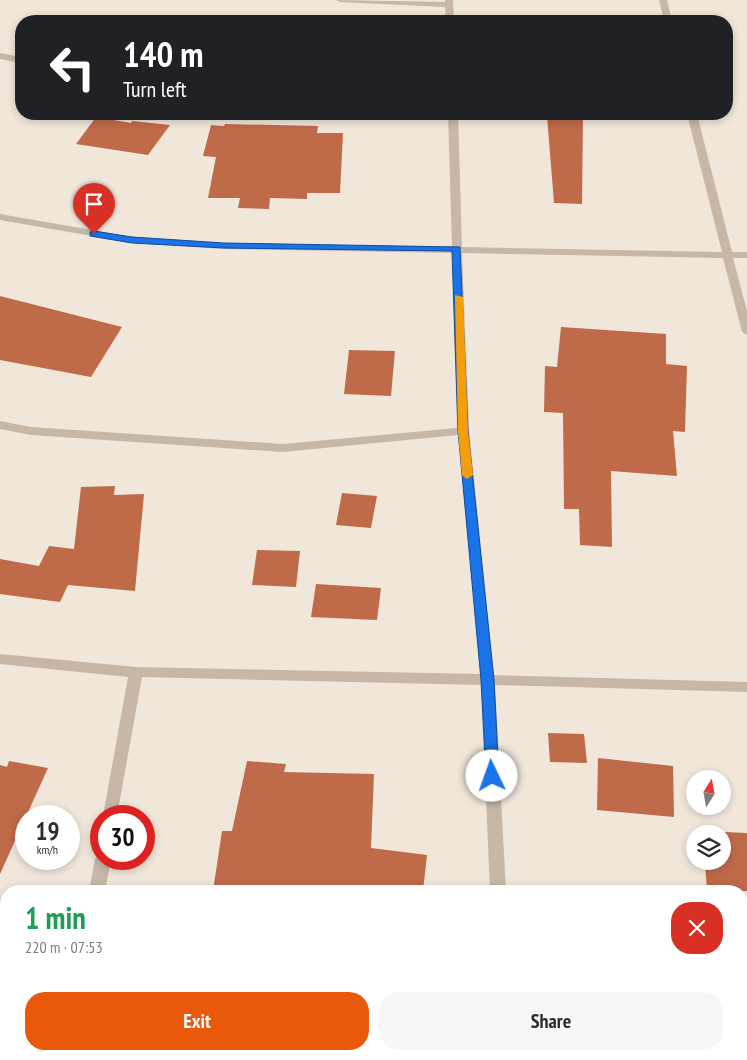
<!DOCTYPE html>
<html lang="en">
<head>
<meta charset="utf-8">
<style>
  body { margin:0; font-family:"PT Sans Narrow",sans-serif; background:#f7f7f7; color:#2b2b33; height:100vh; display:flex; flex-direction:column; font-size:19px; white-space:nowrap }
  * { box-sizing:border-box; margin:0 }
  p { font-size:16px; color:#7c7c81 }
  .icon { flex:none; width:28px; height:28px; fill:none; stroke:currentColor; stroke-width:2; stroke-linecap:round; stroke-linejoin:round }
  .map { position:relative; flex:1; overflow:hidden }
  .panel { position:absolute; left:0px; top:885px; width:748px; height:175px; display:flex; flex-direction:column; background:#fff; border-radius:20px 20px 0 0; box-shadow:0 2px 8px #0003 }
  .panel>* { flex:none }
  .banner { position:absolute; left:15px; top:15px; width:718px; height:105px; border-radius:20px; box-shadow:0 2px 8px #0003; background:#202124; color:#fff; overflow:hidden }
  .needle { width:32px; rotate:11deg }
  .buttons { position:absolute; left:686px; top:770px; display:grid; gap:10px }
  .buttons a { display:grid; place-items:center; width:45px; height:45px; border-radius:50%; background:#fff; box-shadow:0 2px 8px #0003; font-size:25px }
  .speed { position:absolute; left:15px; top:805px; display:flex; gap:10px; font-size:25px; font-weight:700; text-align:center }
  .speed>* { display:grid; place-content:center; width:65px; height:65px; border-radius:50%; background:#fff; box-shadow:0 2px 8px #0003; line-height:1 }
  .speed small { font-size:12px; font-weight:400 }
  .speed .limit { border:8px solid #d22; background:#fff; color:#111 }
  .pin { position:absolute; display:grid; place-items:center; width:42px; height:42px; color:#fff; margin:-51px -21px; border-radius:50% 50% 50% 0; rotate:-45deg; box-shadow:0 0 5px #0007 }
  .pin .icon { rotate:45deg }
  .me { position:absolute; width:55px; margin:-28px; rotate:357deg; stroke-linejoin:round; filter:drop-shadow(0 0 4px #0008) }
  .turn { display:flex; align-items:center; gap:18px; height:105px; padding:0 25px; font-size:22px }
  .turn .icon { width:65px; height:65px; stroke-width:2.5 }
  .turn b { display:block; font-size:35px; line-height:42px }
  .round { display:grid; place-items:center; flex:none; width:52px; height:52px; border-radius:20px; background:#f7f7f7 }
  .overview { display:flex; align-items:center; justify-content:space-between; height:85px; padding:0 25px }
  h1 { font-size:30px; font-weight:700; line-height:38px; color:#1e9e55 }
  .cta { display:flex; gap:10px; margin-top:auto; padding:10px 25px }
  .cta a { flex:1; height:58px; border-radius:20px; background:#ea580c; color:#fff; font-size:20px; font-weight:700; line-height:58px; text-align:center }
  .cta a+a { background:#f7f7f7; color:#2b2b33 }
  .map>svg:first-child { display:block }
  .building { fill:#bf6a49 }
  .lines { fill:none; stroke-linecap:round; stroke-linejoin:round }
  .minor { fill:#c7b7a7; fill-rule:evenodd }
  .route { fill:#1a73e8; stroke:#114b97 }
  .slow { fill:#f59e0b }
</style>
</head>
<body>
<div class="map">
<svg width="747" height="1060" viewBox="0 0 747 1060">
  <rect width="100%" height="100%" fill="#f0e7da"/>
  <path class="building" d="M550,114H583L582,204L554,203L547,116H550Z
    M96,117L131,123L132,121L170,125L148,155L76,144Z
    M225,124L318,126L317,133H343L340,193H307V199L270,198L269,209L238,208L240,198H208L216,157L203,156L211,125L224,126Z
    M0,296L122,327L91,377L0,360Z
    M561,327L666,334V364L687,366L685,432L673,431L677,476L611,471L612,547L580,545L579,509H564L563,413L544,412L545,366L557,367Z
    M349,350L395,351L391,396L344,394Z
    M115,486L114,495L144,494L135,591L68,585L60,602L0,594V559L39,566L49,546L74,549L81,487Z
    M342,493L377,496L371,528L336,525Z
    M257,550L300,551L296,587L252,585Z
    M316,584L381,588L377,620L311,617Z
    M548,733L584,734L587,763L550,762Z
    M598,758L673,766L674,817L597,810Z
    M9,761L48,768L0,874V765L7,767Z
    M247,761L286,764L284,772L374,774L371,848L427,855L423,891H213L222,831H232Z
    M702,831L747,833V891H707L705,861H722V834H702Z"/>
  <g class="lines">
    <path class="minor" d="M336,0L445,2V0H453L454,21H446L445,7L340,2Z
      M659,0H667L672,21H664Z
      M0,53L21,57V63L0,59Z
      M448,114H458L462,247L722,252L687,114H697L732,252H747V258H733L747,311V335L742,332L723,258L462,253L469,431L494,675L747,682V692L495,685L506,891H490L481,685L142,677L117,816H103L128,677L0,664V654L136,667L481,674L458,435L283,452L31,435L0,429V421L31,427L283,444L457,428L452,253L224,249L132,243L0,220V214L132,237L224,243L452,247Z
      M101,853V859H111L105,891H89L95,859L98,854Z
      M0,996H6V1012H0Z
      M61,1054H77L76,1060H60Z
      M498,1054H514V1060H498Z"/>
  </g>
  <path class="route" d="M94,231L132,237L224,243L460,247L468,431L494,680L499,776L497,780H488L486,776L481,680L458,431L452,251L224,248L132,243L90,236V232Z"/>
  <path class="slow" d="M455,295L463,297L468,431L473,475L467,479L462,475L458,431Z"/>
</svg>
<div class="buttons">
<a><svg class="needle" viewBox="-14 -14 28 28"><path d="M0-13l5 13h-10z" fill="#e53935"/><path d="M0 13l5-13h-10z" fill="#7c7c81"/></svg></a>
<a><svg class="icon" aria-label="layers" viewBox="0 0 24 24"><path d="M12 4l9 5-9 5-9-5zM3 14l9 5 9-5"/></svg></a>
</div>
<div class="speed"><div>19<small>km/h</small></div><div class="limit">30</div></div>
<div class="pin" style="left:94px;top:234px;background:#d93025"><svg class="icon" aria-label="arrive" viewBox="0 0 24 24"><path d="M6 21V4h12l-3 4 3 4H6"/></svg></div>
<svg class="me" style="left:492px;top:776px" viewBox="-20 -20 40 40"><circle r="19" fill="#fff"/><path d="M0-13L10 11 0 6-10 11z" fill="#1a73e8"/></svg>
<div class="banner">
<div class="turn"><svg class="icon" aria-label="left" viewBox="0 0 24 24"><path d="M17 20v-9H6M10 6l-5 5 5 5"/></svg><div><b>140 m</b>Turn left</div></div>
</div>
<section class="panel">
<div class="overview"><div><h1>1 min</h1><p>220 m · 07:53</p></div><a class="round" style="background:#d93025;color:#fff"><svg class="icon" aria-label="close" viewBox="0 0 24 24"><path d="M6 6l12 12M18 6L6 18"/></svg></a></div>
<div class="cta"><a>Exit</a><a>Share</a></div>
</section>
</div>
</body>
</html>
